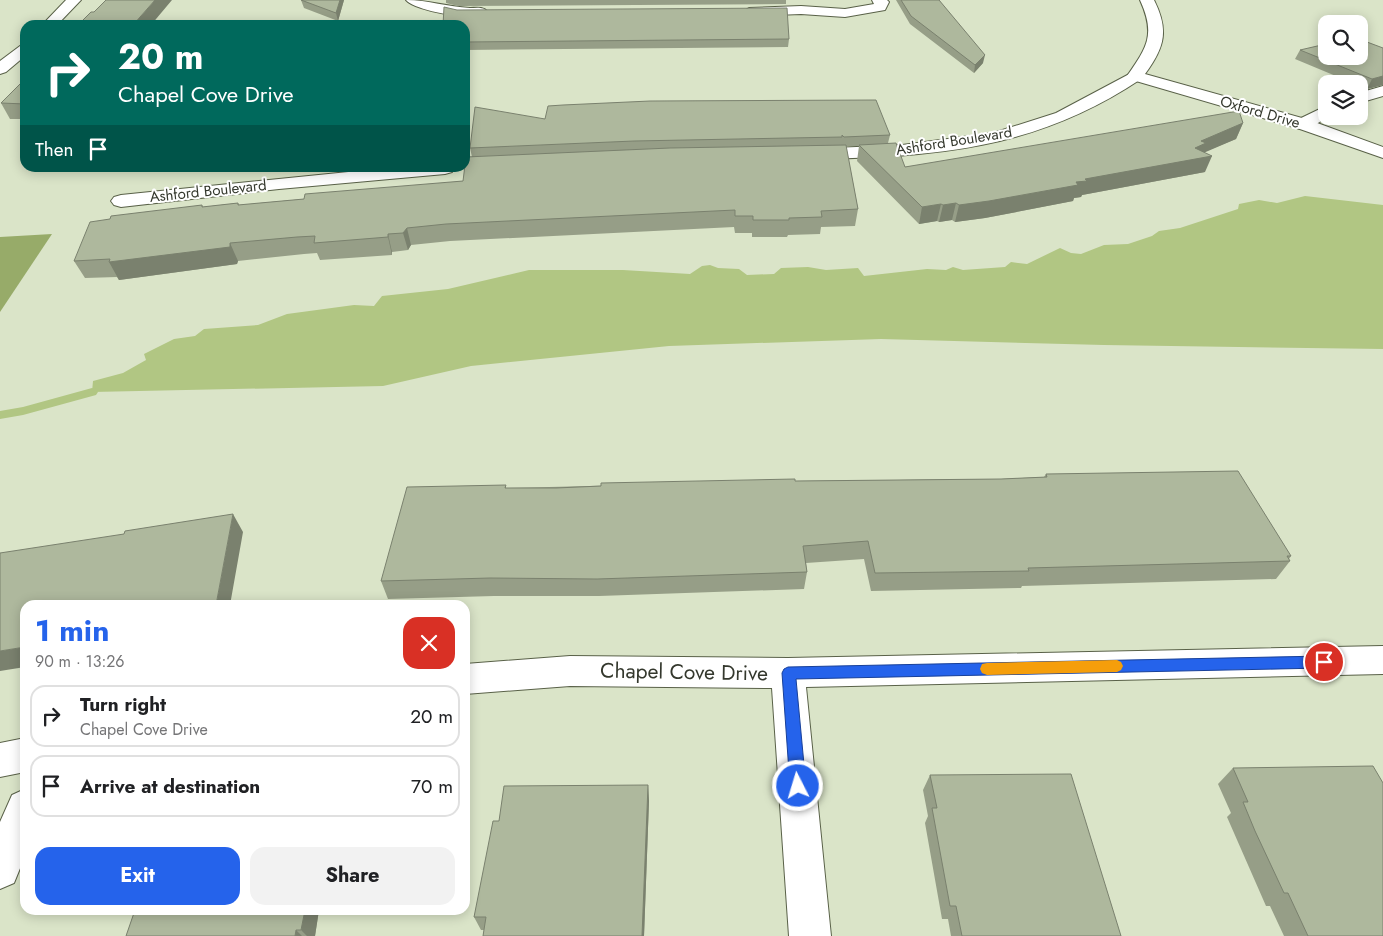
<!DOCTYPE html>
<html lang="en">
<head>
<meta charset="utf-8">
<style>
  body { margin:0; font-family:Jost,sans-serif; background:#f2f2f2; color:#202124; height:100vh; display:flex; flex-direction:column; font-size:19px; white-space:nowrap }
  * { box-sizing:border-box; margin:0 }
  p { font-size:16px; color:#757577 }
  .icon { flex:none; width:28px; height:28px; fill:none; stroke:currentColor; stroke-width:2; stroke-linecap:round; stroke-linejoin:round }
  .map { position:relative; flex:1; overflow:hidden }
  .side { position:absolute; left:20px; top:600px; width:450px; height:315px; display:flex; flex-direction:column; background:#fff; border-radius:15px; box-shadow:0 2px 12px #0003 }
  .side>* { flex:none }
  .guide { position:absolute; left:20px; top:20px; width:450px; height:152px; border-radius:15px; box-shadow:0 2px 12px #0003; background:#00695c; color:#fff; overflow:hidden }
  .fabs { position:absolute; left:1318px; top:15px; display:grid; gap:10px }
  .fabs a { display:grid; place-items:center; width:50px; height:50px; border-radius:10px; background:#fff; box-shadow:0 2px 12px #0003; font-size:25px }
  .pin { position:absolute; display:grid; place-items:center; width:42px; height:42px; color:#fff; margin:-21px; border:2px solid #fff; border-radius:50%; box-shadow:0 1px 5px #0007 }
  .me { position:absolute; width:55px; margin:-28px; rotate:355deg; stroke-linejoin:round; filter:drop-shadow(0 0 4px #0008) }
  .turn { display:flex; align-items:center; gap:18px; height:105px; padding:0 15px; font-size:22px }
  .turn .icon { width:65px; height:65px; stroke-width:2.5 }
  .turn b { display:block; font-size:35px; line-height:42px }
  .then { display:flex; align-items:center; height:48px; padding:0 15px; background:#0003; gap:10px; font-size:19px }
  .round { display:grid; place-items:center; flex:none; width:52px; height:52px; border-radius:15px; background:#f2f2f2 }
  .summary { display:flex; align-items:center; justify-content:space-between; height:85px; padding:0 15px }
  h1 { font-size:30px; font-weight:700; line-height:38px; color:#2563eb }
  .button { display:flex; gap:10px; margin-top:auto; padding:10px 15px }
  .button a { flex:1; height:58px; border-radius:15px; background:#2563eb; color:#fff; font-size:20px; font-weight:700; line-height:58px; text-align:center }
  .button a+a { background:#f2f2f2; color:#202124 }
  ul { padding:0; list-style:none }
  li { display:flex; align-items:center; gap:15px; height:62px; margin:0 10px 8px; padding:0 5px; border:2px solid #e0e0e0; border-radius:15px }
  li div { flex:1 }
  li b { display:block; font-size:19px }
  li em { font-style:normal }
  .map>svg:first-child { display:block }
  .forest { fill:#97ab69 }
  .water { fill:#b1c683 }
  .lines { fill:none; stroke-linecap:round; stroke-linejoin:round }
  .stream { fill:#b1c683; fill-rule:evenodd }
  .street-casing { stroke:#596148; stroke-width:2 }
  .secondary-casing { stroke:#596148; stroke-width:2 }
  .street { fill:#fff; fill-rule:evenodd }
  .secondary { fill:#fff; fill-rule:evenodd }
  .wall { fill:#969e87 }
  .shaded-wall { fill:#7a816e }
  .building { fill:#aeb89d; stroke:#7a816e }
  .route { fill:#2563eb; stroke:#184099 }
  .slow { fill:#f59e0b }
  .labels { text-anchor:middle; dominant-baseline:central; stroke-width:4; stroke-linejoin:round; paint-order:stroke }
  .far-street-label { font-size:15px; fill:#34382d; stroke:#fff }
  .near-street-label { font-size:21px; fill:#34382d; stroke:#fff }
</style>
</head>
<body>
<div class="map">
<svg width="1383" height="936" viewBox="0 0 1383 936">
  <rect width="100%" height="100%" fill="#dae4c8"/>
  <path class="forest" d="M52,234L0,312V237Z"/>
  <path class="water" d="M1305,196L1383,205V349L1104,345L881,339L669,346L471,366L383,386L92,392L93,381L123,373L146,360L144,354L174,339L195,336L204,329L258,325L287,314L354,305L374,306L382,296L448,289L529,270H623L690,274L702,266L710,265L718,268L739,269L747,275L774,274L781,268L808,267L826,270L858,268L864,276L927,269L946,270L953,267L963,270L1005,267L1011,262L1027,264L1060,248L1071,253L1081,254L1104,245L1128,244L1152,236L1159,231L1180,228L1238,209L1239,204L1259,200L1277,203Z"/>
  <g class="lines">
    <path class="stream" d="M92,388L96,389L98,392L96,395L23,415L0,419V411L23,407Z"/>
    <defs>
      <path id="street" d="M66,0H81L57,25H42Z
        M406,0C428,0 448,7 470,8C476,8 483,6 488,12C479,23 415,11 406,0Z
        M872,0H887L889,2L885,10L845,17L801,14L749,16L742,12L749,8L801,6L845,9L874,4Z
        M25,45V56L6,72L0,74V61L20,46Z
        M1135,71L1141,73L1143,76L1141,79C1035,150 934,157 811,159L805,158L802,154L805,150L811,149L902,145L993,133L1056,113Z
        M1383,86V96L1359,103V93Z
        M1326,106V116H1329C1319,122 1309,131 1297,128L1294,124L1297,120Z
        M388,168H454L452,172L445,174L279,189L121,207L114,205L111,201L114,197L121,195Z
        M1383,646V674L806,687L831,936H789L772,688L570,686L465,694V664L570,656L788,658Z
        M25,738V772L0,777V743Z
        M25,789V856L14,883L0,889V822L12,795Z"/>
      <path id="secondary" d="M1140,0H1154C1169,30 1165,47 1145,74L1309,120L1383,147V158L1297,128L1129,79L1127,76C1147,47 1156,35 1140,0Z"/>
    </defs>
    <use href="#street" class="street-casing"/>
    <use href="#secondary" class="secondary-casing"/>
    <use href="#street" class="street"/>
    <use href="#secondary" class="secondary"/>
  </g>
  <path class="wall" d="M301,0H344L338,21L304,8Z
    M446,0H786V4L458,6L446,3Z
    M896,0H939L983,63L974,73L910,24Z
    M457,10L789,39L788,47L465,50V25Z
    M1383,48V85L1367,89L1359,85V84H1355L1295,59L1300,50Z
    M25,79V119H10L1,103Z
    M545,119L890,135L888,143L905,167L1243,123L1236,139L1204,152L1205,172L1082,195L1081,197L1074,198L1073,201L985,218L955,222L952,220L939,222L937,221L919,224L857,161L859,146H846L858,209L855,226L821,227L820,234L788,235L787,237H752V233H735L734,227L450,241L411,245L408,250L392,252V255L320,260L317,253L304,254L238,261L237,264L119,280L117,277L85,278L74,261L110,219L202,205L203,207L238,203L239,205L304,199L463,181L472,157L470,148Z
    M1046,474L1291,556L1289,559L1290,561L1276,579L1022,586L1021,588L871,591L864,559L806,563L807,572L804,589L599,596H494L388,599L381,581L506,485V488L795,481L1001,479L1044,477Z
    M1233,768L1383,936H1284L1270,906H1266L1227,817L1231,813L1218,784Z
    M930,775L1121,936H951L948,919H942L925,823L928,816L923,790Z
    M648,785L649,801L644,936H483L484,930H481L474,917L499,821Z
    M130,910H319L315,936H126L134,913Z"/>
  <path class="shaded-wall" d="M155,0H172L151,25H133Z
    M340,0H344L338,21L336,13Z
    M985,55L983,63L974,73L975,65Z
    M1383,76V85L1367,89L1372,79Z
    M1243,123L1236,139L1201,154L1212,156L1205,172L1082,195L1081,197L1074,198L1073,201L985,218L955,222L959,205L1076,182L1085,179L1195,148L1201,141Z
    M956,203L952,220L939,222L943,205Z
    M941,204L937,221L919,224L922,207Z
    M407,228L411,245L408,250L403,233Z
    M388,234L392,252V255L388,237Z
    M230,243L238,261L237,264L119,280L109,262Z
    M233,514L243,532L230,605H216Z
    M25,647V667L0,671V651Z
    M648,785L649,801L644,936H642Z
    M305,910H319L315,936H307L301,930Z
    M296,930L302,936H295Z"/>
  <path class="building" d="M106,0H155L133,25H78L91,12H94Z
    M301,0H340L336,13Z
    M901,0H939L985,55L975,65L911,16Z
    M444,7L457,10L787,8L789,39L465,42V25H443Z
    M1359,39L1383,48V76L1372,79L1300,50L1326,44V56H1359Z
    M25,79V104L1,103Z
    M876,100L890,135L844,137L842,135V137L634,141L470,148L475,107L545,119L548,106L563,105L650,101Z
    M1239,111L1243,123L1201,141L1206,143L1195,148L1212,156L1085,179L1087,181L1076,182L1078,185L989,201L959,205L956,203L943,205L941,204L922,207L859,145L896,143L905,167Z
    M846,145L858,209L821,211L822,217L789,218V220H753V216H735V210L446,224L407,228L403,233L388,234V237L314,243L315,236L297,237L230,243V247L109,262L110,259L74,261L90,222L110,219L111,216L202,205V207L238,203V205L304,199L305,194L463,181L466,157L670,148Z
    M1238,471L1291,556H1287L1290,561L1028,568L1029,571L875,573L868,541L803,546L807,572L597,579L490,578L381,581L407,487L506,485L505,488H556L601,486V483L795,479V481L1001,479L1047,477L1046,474Z
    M233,514L216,605H25V647L0,651V553L124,534L125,531Z
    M1373,766L1383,783V936H1308L1288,893H1284L1255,831L1243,802H1248L1233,768Z
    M1071,774L1121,936H962L956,906H950L932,808H937L930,775Z
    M648,785L642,936H483L486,917H474L493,821H499L504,786Z
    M135,910H305L301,930H296L295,936H126Z"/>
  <path class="route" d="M1324,656L1328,658L1330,662L1328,666L1324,668L796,679L806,786L803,791L798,793L792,791L790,786L782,673L784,669L788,667Z"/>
  <path class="slow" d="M1117,660L1121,662L1123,666L1121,670L1117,672L987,675L982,673L980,669L982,664L987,663Z"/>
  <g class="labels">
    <g class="far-street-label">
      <text transform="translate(1260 112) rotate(16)">Oxford Drive</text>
      <text transform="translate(954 141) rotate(-9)">Ashford Boulevard</text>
      <text transform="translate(208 191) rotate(-6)">Ashford Boulevard</text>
    </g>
    <g class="near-street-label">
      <text transform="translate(684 672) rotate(1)">Chapel Cove Drive</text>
    </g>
  </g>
</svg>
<div class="fabs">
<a><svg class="icon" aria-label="search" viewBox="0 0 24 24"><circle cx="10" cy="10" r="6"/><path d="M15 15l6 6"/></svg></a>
<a><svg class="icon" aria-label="layers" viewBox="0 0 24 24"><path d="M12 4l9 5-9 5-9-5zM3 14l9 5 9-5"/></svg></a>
</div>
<div class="pin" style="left:1324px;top:662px;background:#d93025"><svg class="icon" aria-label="arrive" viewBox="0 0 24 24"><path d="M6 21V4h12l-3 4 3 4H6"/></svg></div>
<svg class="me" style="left:798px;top:786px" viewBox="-20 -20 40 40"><circle r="17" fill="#2563eb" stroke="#fff" stroke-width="3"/><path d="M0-11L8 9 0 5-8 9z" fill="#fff"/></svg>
<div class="guide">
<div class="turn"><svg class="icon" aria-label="right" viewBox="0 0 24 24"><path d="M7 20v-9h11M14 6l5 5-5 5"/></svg><div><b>20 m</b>Chapel Cove Drive</div></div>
<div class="then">Then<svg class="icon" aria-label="arrive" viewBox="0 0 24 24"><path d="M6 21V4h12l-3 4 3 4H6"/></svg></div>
</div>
<section class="side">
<div class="summary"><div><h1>1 min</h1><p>90 m · 13:26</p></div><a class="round" style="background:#d93025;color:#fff"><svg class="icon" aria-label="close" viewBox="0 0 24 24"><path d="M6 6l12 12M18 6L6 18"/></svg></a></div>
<ul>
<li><svg class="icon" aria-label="right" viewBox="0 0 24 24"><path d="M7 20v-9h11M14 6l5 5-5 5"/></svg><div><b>Turn right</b><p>Chapel Cove Drive</p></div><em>20 m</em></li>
<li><svg class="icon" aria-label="arrive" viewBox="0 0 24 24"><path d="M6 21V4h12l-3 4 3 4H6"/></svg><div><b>Arrive at destination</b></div><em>70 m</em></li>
</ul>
<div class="button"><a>Exit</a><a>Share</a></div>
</section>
</div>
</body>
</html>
